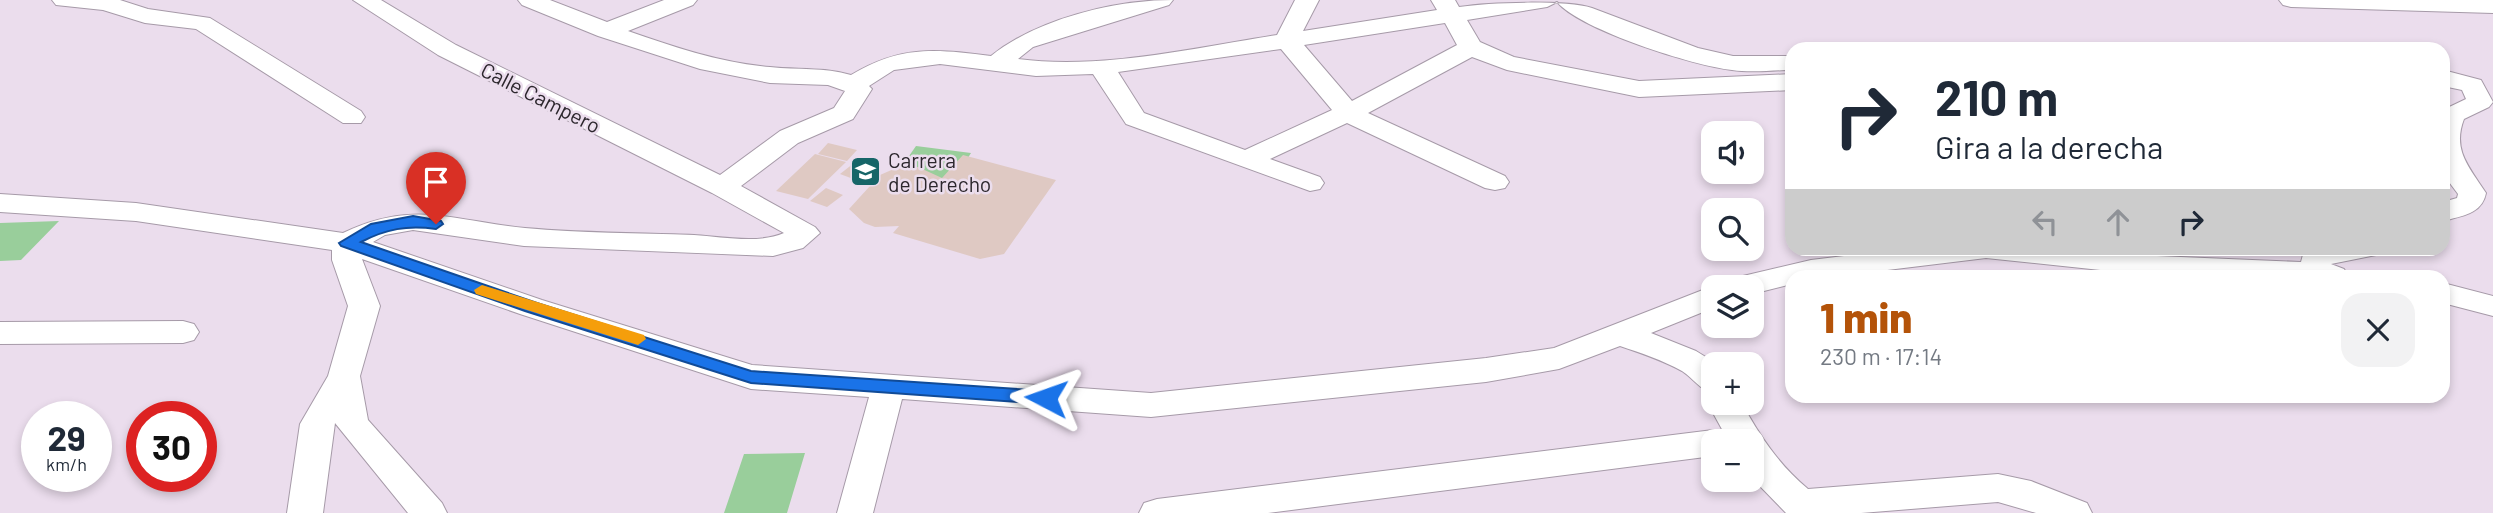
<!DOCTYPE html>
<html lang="es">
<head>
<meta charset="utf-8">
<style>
  body { margin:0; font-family:Barlow,sans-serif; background:#f2f2f3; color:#1f2937; height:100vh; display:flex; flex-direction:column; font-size:26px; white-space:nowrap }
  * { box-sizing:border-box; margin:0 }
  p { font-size:23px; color:#747a83 }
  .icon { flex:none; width:38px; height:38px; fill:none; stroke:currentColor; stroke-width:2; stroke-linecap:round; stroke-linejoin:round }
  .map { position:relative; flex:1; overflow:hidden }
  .drawer { position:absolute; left:1785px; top:270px; width:665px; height:133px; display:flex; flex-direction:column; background:#fff; border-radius:21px; box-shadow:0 4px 10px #0003 }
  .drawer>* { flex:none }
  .guide { position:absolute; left:1785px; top:42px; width:665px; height:214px; border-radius:21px; box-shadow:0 4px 10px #0003; background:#fff; color:#1f2937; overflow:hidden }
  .controls { position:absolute; left:1701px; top:121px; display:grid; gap:14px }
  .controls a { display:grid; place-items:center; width:63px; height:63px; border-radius:14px; background:#fff; box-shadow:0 4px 10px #0003; font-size:35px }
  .speed { position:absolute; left:21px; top:401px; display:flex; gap:14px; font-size:35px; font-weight:700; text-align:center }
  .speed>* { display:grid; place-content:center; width:91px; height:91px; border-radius:50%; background:#fff; box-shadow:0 4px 10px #0003; line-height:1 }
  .speed small { font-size:18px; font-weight:400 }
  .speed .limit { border:10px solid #d22; background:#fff; color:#111 }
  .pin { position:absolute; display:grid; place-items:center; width:60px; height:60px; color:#fff; margin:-72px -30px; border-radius:50% 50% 50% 0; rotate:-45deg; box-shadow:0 0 7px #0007 }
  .pin .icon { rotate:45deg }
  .me { position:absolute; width:77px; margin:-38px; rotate:274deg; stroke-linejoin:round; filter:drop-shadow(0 0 5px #0008) }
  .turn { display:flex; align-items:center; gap:24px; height:147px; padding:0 35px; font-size:32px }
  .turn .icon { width:91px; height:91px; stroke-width:2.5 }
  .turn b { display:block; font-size:49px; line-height:60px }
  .lanes { display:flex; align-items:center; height:66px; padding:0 35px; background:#0003; justify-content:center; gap:35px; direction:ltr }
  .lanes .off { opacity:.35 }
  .round { display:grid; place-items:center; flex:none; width:74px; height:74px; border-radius:21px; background:#f2f2f3 }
  .headline { display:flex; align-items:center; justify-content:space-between; height:119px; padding:0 35px }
  h1 { font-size:42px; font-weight:800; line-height:52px; color:#b45309 }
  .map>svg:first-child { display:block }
  .green { fill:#99ce9b }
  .building { fill:#dfc9c3 }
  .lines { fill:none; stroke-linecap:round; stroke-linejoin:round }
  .minor-casing { stroke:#a69aa8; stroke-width:2 }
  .minor { fill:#fff; fill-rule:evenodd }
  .route { fill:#1a73e8; stroke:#114b97; stroke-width:2 }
  .slow { fill:#f59e0b }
  .labels { text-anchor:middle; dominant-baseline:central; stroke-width:5; stroke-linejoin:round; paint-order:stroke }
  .street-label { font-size:21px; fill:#2c272d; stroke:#ebdded }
  .poi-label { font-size:21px; fill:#2c272d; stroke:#ebdded; text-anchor:start }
</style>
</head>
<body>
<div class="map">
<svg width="2493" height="513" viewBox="0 0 2493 513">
  <rect width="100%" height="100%" fill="#ebdded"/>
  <path class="green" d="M916,146L971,153L935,210L877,202Z
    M59,221L21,260L0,261V223Z
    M805,453L787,513H724L744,454Z"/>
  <path class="building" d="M828,143L857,150L847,161L818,154Z
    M815,154L846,162L808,199L776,191Z
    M963,155L1056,180L1004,254L980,259L893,233L899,226L875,227L864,223L849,209L880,175L896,168L918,167L942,178Z
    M854,163L869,168L856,180L840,174Z
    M826,188L843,195L827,207L810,201Z"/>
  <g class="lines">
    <defs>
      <path id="minor" d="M52,0H120L148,9L210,18L361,111L365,117L361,123H343L196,29L145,23L103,10L56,5Z
        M353,0H381L456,45L720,175L780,131L834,108L845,91L828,85L770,83L700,69L598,36L522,5L518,0H550L607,22L664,0H697L693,5L628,31C674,47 721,63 770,67C798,70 824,67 851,75C901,45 935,49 991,56C1037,19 1114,0 1173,0L1169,5L1033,47L1018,59C1101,70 1194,48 1277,35L1295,0H1319L1303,31L1437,10L1431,0H1455L1459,7C1491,2 1567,0 1592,8L1698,48L1733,56H1792V70C1773,70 1752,73 1732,70C1694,66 1581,30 1557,2L1547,7L1467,20L1480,42L1514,57L1639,81L1792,74V90L1639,97L1507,70L1472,57L1368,113L1505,176L1509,182L1505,188L1495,190L1485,188L1347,123L1270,159L1320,177L1324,183L1320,189L1310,191L1126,124L1093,74L1036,76L940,64L894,70L869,86L872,89L853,119L798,143L741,186L815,227L820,233L803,248L773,256L524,246L413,230L385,235L373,242L542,300L752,365L1151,393L1486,358L1554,348L1713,286L1717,287H1713V308L1651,333L1696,351L1717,364H1713V393C1699,389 1694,379 1682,371C1662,360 1641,353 1620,346L1559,369L1486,382L1151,417L902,399L873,513H837L869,397L751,389L520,314L362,259L380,306L360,376L368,420L442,503L447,513H408L335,423L323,513H287L300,424L328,376L348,306L332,260V250L136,221L0,212V194L136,203L343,233C413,199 453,221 525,228C581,233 638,233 694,235C722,237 759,244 784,233L712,193L438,55ZM1445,23L1457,45L1352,101L1304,45ZM1281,49L1332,110L1245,150L1144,113L1118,72Z
        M2279,0H2493V13L2291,7L2283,5Z
        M2443,70L2481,80L2493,102L2489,107L2464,119C2452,150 2469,167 2486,193C2482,214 2462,216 2443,221V202L2457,198L2458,194L2443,174V110L2466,99L2462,90L2443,86Z
        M1910,248H2077L2157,256L2301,262L2304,251L2315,248H2380L2376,255L2331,264L2344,269L2348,276H2157L1986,258L1838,276H1792V284L1752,294V287H1722L1726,280L1811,260Z
        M2443,283L2493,296V316L2443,303Z
        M183,321L194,324L199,332L194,340L183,343L0,344V322Z
        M1713,393V402H1741C1760,436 1778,464 1808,489L1998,474L2031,481L2087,503L2092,513H2036L1998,502L1861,513H1786L1752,478V441H1713V456L1268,513H1139L1144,503L1157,499L1713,430L1724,433L1707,402Z"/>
    </defs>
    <use href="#minor" class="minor-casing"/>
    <use href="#minor" class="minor"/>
  </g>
  <path class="route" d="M413,216L441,221L443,224L436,229C407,225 386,229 361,242L537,303L751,371L1046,391L1055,398L1046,404L751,383L525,311L341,246L339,243L371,224Z"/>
  <path class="slow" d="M482,285L644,335L646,339L638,345L476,294L474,290Z"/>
  <defs>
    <symbol id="university-square" viewBox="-11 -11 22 22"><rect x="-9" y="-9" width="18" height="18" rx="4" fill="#166568" stroke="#ebdded"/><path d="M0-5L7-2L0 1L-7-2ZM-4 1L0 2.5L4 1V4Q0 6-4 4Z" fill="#fff"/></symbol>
  </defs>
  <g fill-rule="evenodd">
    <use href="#university-square" x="848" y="154" width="35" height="35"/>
  </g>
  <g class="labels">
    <g class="street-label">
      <text transform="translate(541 97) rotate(27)">Calle Campero</text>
    </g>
    <g class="poi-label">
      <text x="888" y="159">Carrera<tspan x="888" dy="24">de Derecho</tspan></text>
    </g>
  </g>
</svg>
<div class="controls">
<a><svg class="icon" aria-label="sound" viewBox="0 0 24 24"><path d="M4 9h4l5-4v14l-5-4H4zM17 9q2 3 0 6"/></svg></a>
<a><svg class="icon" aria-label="search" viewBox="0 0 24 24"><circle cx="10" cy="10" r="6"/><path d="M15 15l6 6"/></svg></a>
<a><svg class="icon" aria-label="layers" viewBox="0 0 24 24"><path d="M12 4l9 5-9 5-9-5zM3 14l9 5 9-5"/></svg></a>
<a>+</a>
<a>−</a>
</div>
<div class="speed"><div>29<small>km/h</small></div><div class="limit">30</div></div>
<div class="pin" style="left:436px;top:224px;background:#d93025"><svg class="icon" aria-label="arrive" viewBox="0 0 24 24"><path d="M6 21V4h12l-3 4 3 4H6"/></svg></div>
<svg class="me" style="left:1046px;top:398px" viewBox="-20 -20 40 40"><path d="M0-17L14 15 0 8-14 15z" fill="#1a73e8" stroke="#fff" stroke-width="4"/></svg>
<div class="guide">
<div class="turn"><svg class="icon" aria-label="right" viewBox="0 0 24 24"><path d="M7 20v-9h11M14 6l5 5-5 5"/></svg><div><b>210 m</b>Gira a la derecha</div></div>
<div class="lanes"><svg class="icon off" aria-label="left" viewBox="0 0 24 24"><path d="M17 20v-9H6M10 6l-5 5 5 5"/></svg><svg class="icon off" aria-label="ahead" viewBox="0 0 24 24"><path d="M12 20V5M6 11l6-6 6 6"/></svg><svg class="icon" aria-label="right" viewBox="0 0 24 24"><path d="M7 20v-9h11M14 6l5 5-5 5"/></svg></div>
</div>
<section class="drawer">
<div class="headline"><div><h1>1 min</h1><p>230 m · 17:14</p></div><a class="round"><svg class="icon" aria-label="close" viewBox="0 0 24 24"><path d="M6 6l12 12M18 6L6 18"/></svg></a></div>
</section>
</div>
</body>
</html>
